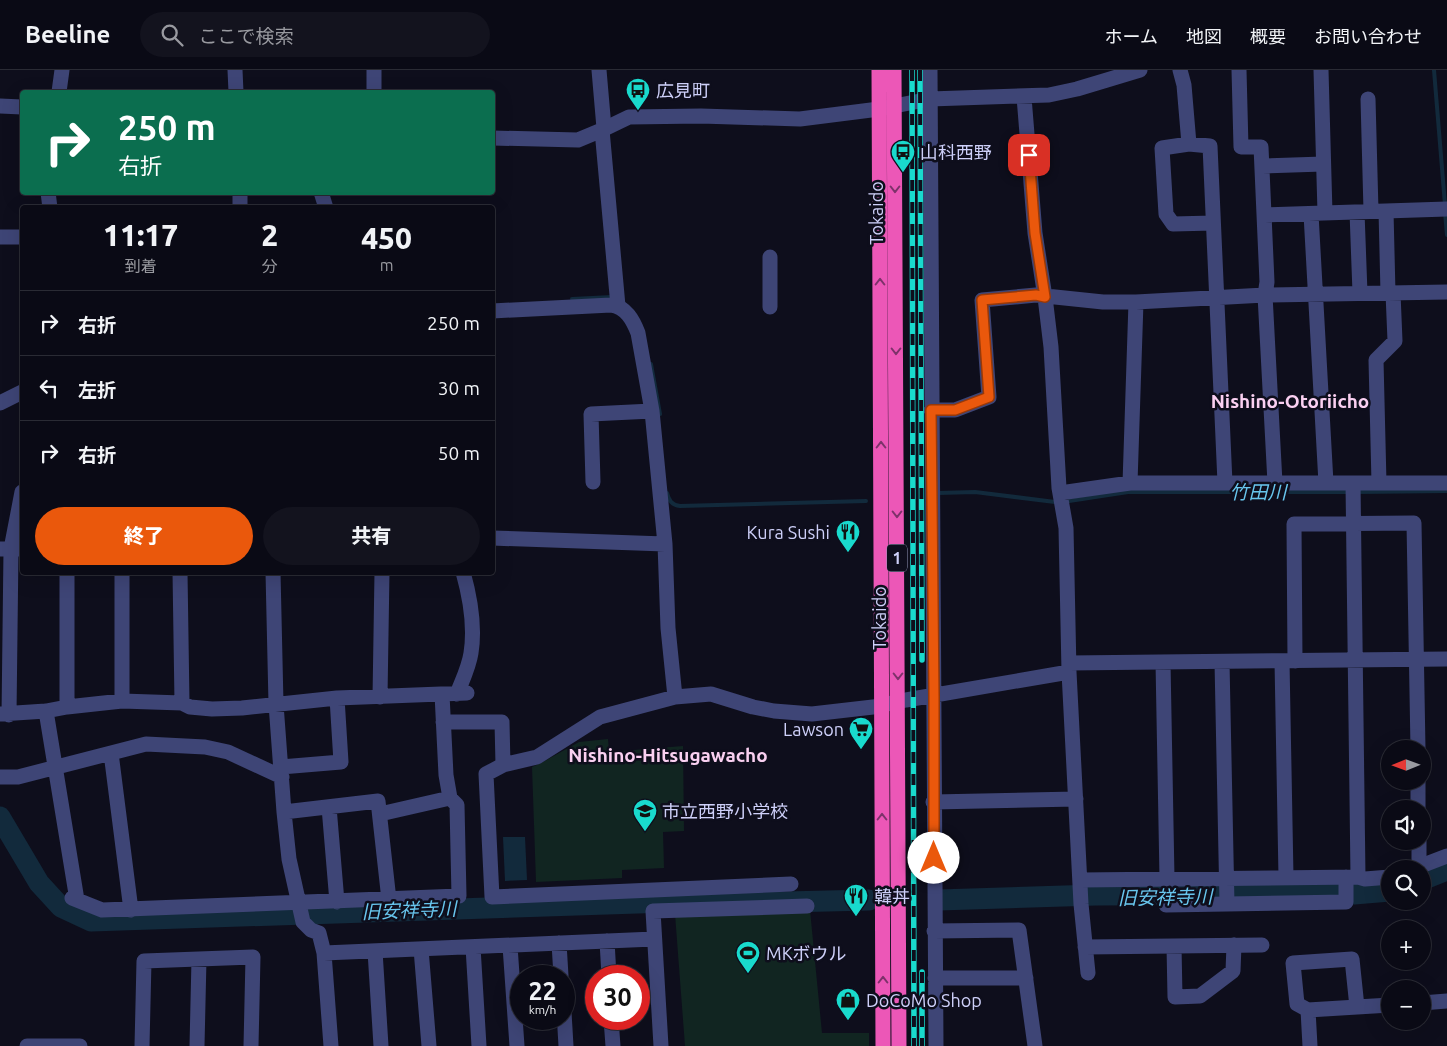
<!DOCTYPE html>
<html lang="ja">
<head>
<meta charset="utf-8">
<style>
  body { margin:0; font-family:Ubuntu,"Noto Sans JP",sans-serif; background:#13131e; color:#f1f3f6; height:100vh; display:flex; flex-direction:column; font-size:19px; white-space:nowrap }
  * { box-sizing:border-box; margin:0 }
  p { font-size:16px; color:#999aa0 }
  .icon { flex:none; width:28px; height:28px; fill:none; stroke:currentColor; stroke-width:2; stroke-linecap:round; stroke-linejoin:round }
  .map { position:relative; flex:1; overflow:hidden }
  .drawer { position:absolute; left:20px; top:135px; width:475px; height:370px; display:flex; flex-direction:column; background:#0a0a15; border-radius:5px; box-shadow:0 5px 20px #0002,0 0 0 1px #2a2b34 }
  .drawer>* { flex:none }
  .guide { position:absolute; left:20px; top:20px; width:475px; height:105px; border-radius:5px; box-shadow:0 5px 20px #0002,0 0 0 1px #2a2b34; background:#0b6e4f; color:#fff; overflow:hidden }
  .needle { width:32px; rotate:269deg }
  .buttons { position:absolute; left:1381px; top:670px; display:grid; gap:10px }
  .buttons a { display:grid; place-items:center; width:50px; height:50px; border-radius:50%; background:#0a0a15; box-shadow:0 5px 20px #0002,0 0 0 1px #2a2b34; font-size:25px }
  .speed { position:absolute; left:510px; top:895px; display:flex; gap:10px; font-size:25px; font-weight:700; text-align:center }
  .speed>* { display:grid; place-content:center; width:65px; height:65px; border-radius:50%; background:#0a0a15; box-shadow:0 5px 20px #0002,0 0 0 1px #2a2b34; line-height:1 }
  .speed small { font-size:12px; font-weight:400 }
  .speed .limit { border:8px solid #d22; background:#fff; color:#111 }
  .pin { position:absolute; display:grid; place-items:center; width:42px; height:42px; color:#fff; margin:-21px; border-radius:10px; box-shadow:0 2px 8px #0006 }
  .me { position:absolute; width:55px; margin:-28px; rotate:0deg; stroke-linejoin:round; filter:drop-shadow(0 0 4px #0008) }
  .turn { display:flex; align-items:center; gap:18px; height:105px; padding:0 15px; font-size:22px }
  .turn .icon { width:65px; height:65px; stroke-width:2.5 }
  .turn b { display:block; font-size:35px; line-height:42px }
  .eta { display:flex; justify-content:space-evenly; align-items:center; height:85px; text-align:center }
  .eta b { font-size:30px; font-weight:800; line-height:35px }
  .action { display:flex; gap:10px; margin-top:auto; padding:10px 15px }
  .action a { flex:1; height:58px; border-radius:30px; background:#ea580c; color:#fff; font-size:20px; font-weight:800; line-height:58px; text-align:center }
  .action a+a { background:#13131e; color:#f1f3f6 }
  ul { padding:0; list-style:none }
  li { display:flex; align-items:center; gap:15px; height:65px; padding:0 15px; border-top:1px solid #2a2b34 }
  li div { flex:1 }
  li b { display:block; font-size:19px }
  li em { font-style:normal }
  header { display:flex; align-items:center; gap:30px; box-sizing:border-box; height:70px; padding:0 25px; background:#0a0a15; border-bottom:1px solid #2a2b34 }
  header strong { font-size:24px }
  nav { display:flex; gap:28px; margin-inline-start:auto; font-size:18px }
  .search { width:350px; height:45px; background:#13131e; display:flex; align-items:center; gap:12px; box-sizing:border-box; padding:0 18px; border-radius:28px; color:#999aa0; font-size:19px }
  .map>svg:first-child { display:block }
  .green { fill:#112521 }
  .water { fill:#122a3c }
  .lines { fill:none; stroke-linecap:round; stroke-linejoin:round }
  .stream { stroke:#122a3c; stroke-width:4 }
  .river { stroke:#122a3c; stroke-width:21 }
  .minor { stroke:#3e4576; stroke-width:15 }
  .highway { stroke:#ec57b7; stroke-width:15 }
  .rail-casing { stroke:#19dacd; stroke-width:5.5 }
  .rail { stroke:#0e0e1c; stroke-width:4; stroke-dasharray:11; stroke-linecap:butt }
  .oneway { stroke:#7d326a }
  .route-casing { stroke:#983908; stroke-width:12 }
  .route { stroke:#ea580c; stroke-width:9 }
  .labels { text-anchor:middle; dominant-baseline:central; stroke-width:5; stroke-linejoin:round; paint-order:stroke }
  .shield { fill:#0e0e1c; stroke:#9496b7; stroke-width:1 }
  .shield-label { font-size:16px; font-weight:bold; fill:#ced0f9 }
  .poi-label { font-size:18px; fill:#ced0f9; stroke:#0e0e1c; text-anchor:start }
  .street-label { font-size:18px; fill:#ced0f9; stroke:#0e0e1c }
  .neighbourhood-label { font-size:19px; font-weight:bold; fill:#fad0f1; stroke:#0e0e1c }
  .water-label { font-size:19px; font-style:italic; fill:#68c6ee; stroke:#0e0e1c }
</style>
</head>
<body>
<header>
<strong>Beeline</strong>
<div class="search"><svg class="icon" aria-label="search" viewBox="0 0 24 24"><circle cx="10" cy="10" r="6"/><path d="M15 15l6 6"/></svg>ここで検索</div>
<nav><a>ホーム</a><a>地図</a><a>概要</a><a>お問い合わせ</a></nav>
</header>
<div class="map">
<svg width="1447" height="976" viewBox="0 0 1447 976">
  <rect width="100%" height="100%" fill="#0e0e1c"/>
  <path class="green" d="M608,669L609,682L683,676L684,761L663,762L664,798L622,800V808L536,812L532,697L541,693L579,672Z
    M810,840L822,963H869V976H685L675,844Z"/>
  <path class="water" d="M503,767H525L527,810L505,811Z"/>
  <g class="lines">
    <path class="stream" d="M1434,0L1445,135
      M1445,142L1447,165
      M572,229L612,227
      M651,294L660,344
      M1356,422L1447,421
      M667,423C669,431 672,435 680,436L866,431
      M938,423L975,422L1055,432
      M1069,431L1128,422H1349"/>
    <path class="river" d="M0,747L39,813L61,837L91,851L699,831L786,832L869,830
      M1422,810L1447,800
      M939,830L1096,825L1354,824L1390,821"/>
    <path class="minor" d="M235,0L236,22
      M599,0L604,58
      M930,0L936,976
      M1180,0L1184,15L1189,74L1210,76L1225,413
      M1239,0L1241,77H1261L1267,212L1265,225L1275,413
      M1321,0L1325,143
      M59,22L62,0
      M374,22V0
      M1024,27L1035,163L1045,227L1051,277L1059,418L1066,458L1069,602L1081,834L1088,903
      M1368,29L1371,141
      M0,36L22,37
      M602,60L618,236
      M492,68L578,70L602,60L629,47L701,46L800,49L879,39L930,29L1049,25L1077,19L1140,0
      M1189,74L1162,78L1166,144L1173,154L1213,153
      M1262,96L1323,94
      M48,122L50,138
      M240,122V138
      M321,122L326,138
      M1386,141L1388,223
      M1357,142L1360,223
      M1311,144L1326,413
      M1265,145L1447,139
      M0,167H22
      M770,237V187
      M492,241L611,235C626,237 633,250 638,263L652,341L665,474L668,558L675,627
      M0,333L22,322
      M931,340H955L989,327L982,230L1036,225L1103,232H1136L1265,225L1447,222
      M593,412L591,344L652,341
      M1130,413L1136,232
      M1353,413L1358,807
      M1379,413L1376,290L1395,271L1393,223
      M1060,423L1130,413H1447
      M492,468L665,474
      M0,479H22
      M67,502V637
      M122,502V631
      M180,502L182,633
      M273,502L276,634L284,742L289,789L303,852L311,860L319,863L324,883L331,976
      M1282,591L1286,807
      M1295,591L1294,454L1414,453L1418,679
      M1163,592L1167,808
      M1222,592L1227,834
      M1069,593L1447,589
      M457,624C462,611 469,597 471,583C475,558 470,527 463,502
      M380,627L382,502
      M46,641L77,830
      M0,644L46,641L67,637L122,631L182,633L190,637L212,639L242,638L337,628L467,623
      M9,645L11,479L22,422
      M443,652H502L503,695
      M111,683L131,840
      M281,697L341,692L337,628
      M1,707H18L146,674L205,677L228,682L282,707
      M1418,711V739
      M933,732L1076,729
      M329,737L337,832
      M284,742L378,731L389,830
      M380,744L450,728
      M1419,771V797
      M1413,799L1447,786
      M1080,810L1358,807L1365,809L1390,807
      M791,814L492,827L486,704L503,695L537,687L600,647L675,627L711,624L753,637L774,641L812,644L873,637L906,630L1069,602
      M72,828L102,840L459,826L457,735L450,728L446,705L442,624
      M1166,835L1346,832V807
      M934,861L1019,860L1035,976
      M607,871L609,906
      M559,873L561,906
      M510,876L517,976
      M1174,876L1175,927L1200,926L1233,901L1234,875
      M473,877L479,976
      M1085,877L1262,875
      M421,879L429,976
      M375,881L381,976
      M324,883L654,869
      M935,908H1026
      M1422,933L1447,931
      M1357,937L1352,889L1293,893L1297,934L1308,940L1390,935
      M1308,940L1310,976
      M564,942L566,976
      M611,949L613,976
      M27,976H80
      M142,976L144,891L253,887L251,976
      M197,976L199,889
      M661,976L653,841L807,836"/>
    <path class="highway" d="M879,0L883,976
      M894,0L899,976"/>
    <defs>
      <path id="rail" d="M912,0L914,976
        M920,0L922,590
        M922,902V976"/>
    </defs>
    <use href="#rail" class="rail-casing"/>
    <use href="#rail" class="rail"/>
  </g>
  <defs><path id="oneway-chevron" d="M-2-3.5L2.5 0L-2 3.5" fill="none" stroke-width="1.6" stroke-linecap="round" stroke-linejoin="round" transform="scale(1.25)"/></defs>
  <g class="oneway">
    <use href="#oneway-chevron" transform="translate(895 119) rotate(90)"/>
    <use href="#oneway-chevron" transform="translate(880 212) rotate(-90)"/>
    <use href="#oneway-chevron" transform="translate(896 281) rotate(90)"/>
    <use href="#oneway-chevron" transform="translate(881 375) rotate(-90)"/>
    <use href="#oneway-chevron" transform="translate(897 444) rotate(90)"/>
    <use href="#oneway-chevron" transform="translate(898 606) rotate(90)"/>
    <use href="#oneway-chevron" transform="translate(882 747) rotate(-90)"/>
    <use href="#oneway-chevron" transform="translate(883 910) rotate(-90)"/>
  </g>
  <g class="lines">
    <defs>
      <path id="route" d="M934,788V626L931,340H955L989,327L982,230L1036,225L1045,227L1035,163L1029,85"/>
    </defs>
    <use href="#route" class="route-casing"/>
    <use href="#route" class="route"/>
  </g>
  <defs>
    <symbol id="bus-pin" viewBox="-11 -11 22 30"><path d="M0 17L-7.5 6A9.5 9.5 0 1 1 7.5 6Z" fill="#19dacd" stroke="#0e0e1c"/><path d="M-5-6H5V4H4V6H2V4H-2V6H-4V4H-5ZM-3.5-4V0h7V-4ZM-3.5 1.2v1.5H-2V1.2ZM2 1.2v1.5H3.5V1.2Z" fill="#111"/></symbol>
    <symbol id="restaurant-pin" viewBox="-11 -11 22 30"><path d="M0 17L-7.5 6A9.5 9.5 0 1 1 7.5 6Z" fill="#19dacd" stroke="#0e0e1c"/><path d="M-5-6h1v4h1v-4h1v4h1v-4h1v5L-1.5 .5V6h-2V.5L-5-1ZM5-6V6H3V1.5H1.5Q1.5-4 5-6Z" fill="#111"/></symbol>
    <symbol id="supermarket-pin" viewBox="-11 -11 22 30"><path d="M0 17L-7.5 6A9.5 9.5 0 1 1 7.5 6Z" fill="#19dacd" stroke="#0e0e1c"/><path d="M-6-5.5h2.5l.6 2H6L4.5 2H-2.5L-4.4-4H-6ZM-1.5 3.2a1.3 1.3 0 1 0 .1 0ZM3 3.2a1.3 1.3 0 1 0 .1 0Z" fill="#111"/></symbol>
    <symbol id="school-pin" viewBox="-11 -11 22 30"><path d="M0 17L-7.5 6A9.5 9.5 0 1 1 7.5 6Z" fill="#19dacd" stroke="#0e0e1c"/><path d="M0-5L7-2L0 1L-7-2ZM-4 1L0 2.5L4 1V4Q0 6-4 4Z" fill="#111"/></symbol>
    <symbol id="stadium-pin" viewBox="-11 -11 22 30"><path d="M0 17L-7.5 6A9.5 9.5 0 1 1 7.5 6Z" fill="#19dacd" stroke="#0e0e1c"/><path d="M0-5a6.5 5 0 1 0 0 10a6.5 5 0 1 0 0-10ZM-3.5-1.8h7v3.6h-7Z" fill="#111"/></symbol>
    <symbol id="shop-pin" viewBox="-11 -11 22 30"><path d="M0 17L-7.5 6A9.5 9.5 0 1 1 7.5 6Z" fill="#19dacd" stroke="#0e0e1c"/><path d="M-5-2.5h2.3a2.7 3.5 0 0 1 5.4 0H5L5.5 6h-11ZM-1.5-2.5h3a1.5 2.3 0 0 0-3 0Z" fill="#111"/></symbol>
  </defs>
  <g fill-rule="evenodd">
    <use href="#bus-pin" x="624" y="6" width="28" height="38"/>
    <use href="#bus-pin" x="889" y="68" width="28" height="38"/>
    <use href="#restaurant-pin" x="834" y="448" width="28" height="38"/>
    <use href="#supermarket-pin" x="847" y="645" width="28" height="38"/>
    <use href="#school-pin" x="631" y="727" width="28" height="38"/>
    <use href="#restaurant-pin" x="842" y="812" width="28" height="38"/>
    <use href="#stadium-pin" x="734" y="869" width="28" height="38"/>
    <use href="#shop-pin" x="834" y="916" width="28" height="38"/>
  </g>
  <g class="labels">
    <rect class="shield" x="887" y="474.5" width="20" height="27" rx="4"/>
    <g class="shield-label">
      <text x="897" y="488">1</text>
    </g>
    <g class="poi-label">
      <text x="656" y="20">広見町</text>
      <text x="920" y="82">山科西野</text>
      <text x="830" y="462" text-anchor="end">Kura Sushi</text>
      <text x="844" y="659" text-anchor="end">Lawson</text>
      <text x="662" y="741">市立西野小学校</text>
      <text x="874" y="826">韓丼</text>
      <text x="766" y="883">MKボウル</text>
      <text x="866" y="930">DoCoMo Shop</text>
    </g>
    <g class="street-label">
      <text transform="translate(876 143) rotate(-90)">Tokaido</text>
      <text transform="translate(879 548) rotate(-90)">Tokaido</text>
    </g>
    <g class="neighbourhood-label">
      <text x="1290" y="331">Nishino-Otoriicho</text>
      <text x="668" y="685">Nishino-Hitsugawacho</text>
    </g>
    <g class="water-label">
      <text x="1258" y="422">竹田川</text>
      <text transform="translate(1165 827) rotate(-1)">旧安祥寺川</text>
      <text transform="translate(409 840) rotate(-2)">旧安祥寺川</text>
    </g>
  </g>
</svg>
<div class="buttons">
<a><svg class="needle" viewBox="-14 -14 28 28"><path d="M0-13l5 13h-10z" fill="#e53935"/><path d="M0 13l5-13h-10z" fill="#999aa0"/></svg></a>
<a><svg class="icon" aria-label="sound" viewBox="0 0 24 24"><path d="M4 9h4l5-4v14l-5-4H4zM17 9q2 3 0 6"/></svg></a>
<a><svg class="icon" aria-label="search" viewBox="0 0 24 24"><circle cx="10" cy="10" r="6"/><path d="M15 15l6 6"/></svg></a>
<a>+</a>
<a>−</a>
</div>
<div class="speed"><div>22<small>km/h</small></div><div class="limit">30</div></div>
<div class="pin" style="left:1029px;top:85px;background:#d93025"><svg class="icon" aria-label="arrive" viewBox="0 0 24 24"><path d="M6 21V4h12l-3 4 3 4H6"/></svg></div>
<svg class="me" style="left:934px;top:788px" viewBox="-20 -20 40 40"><circle r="19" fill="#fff"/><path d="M0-13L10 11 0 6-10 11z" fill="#ea580c"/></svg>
<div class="guide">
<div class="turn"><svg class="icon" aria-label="right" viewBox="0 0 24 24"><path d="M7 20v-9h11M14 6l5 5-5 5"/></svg><div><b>250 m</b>右折</div></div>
</div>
<section class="drawer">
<div class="eta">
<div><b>11:17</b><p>到着</p></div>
<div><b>2</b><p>分</p></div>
<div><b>450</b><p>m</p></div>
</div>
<ul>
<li><svg class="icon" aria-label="right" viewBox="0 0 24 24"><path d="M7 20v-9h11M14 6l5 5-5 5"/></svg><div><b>右折</b></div><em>250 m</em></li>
<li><svg class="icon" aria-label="left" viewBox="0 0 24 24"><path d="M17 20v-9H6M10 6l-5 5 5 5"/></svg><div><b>左折</b></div><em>30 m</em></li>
<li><svg class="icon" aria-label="right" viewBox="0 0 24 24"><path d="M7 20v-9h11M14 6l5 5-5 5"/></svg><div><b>右折</b></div><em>50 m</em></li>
</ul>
<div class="action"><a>終了</a><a>共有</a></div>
</section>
</div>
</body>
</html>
